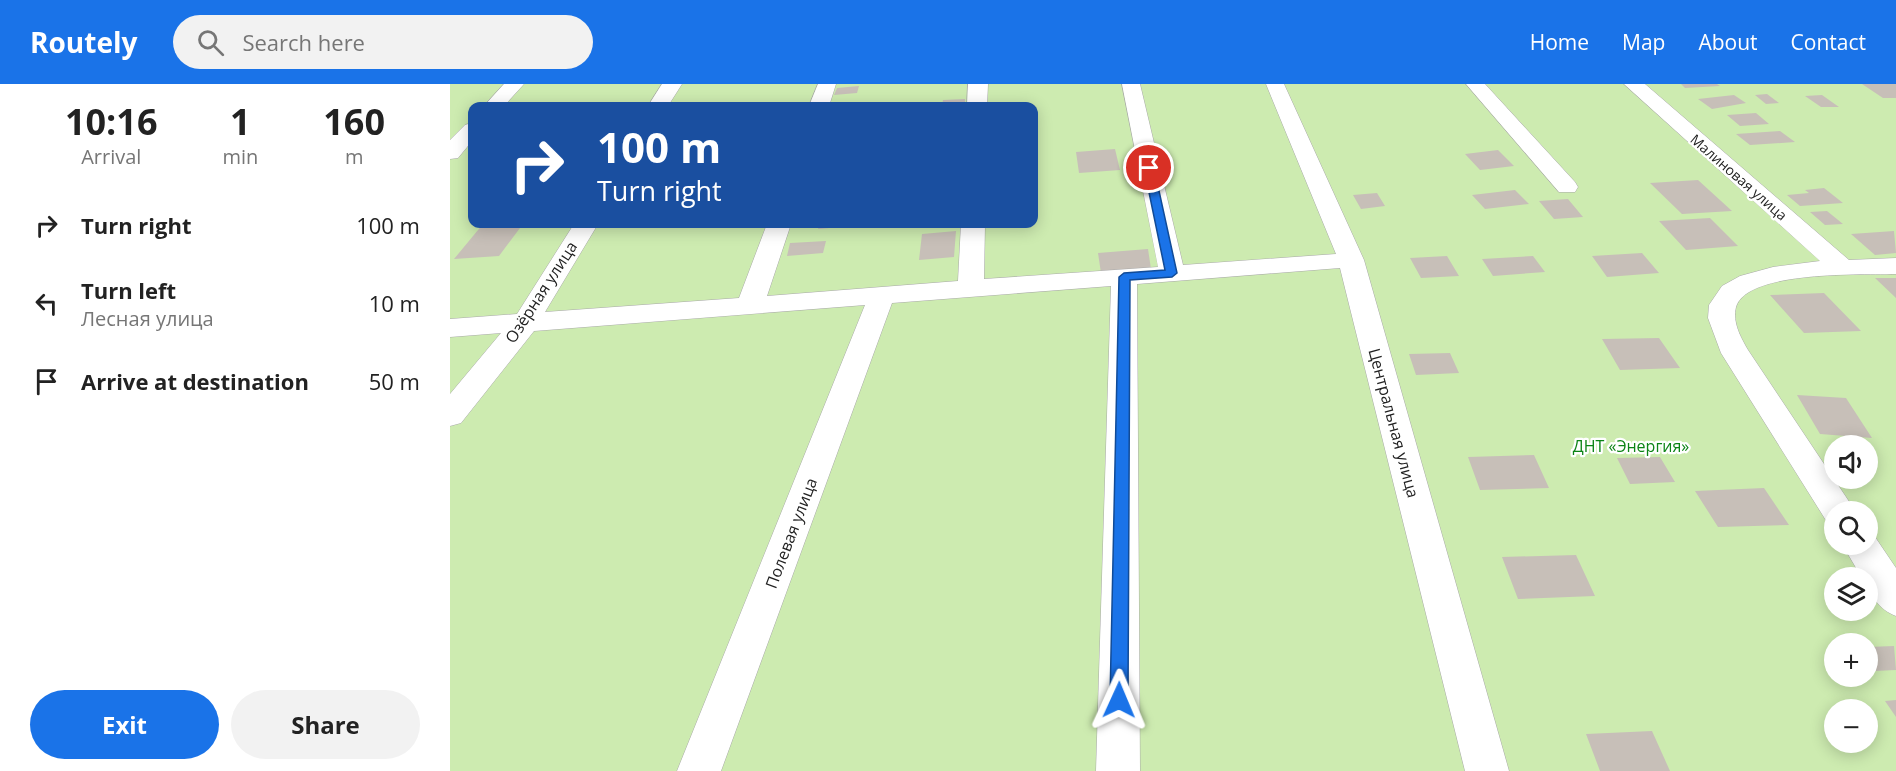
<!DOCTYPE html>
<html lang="en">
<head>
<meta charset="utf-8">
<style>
  body { margin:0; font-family:"Open Sans",sans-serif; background:#f2f2f2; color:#222; height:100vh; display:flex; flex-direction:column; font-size:22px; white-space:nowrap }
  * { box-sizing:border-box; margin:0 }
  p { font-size:20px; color:#767676 }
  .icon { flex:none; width:33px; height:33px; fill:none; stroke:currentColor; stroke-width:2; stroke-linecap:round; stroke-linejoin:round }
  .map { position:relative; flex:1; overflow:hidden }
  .sheet { display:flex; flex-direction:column; background:#fff; width:450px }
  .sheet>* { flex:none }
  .guide { position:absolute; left:18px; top:18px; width:570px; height:126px; border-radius:12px; box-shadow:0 3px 15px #0003; background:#1a4fa0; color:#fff; overflow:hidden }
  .fabs { position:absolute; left:1374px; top:351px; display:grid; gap:12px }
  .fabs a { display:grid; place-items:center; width:54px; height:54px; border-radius:50%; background:#fff; box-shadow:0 3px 15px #0003; font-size:30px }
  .pin { position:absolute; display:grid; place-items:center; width:51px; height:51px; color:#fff; margin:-26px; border:3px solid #fff; border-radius:50%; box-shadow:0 2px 6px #0007 }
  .me { position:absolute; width:66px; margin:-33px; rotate:1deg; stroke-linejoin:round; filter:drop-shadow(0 0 4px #0008) }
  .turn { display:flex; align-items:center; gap:21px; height:126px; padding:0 30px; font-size:27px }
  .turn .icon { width:78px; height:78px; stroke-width:2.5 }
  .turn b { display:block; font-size:42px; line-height:51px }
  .eta { display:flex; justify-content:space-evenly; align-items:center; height:102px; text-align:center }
  .eta b { font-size:36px; font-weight:700; line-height:42px }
  .button { display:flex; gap:12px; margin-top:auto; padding:12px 30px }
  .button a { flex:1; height:69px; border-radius:36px; background:#1a73e8; color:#fff; font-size:24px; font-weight:700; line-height:69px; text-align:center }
  .button a+a { background:#f2f2f2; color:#222 }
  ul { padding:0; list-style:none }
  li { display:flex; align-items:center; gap:18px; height:78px; padding:0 30px }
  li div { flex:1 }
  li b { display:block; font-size:22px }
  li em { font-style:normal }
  header { display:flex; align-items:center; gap:36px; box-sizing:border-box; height:84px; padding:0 30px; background:#1a73e8; color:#fff }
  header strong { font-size:28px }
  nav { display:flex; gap:33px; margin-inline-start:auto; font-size:21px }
  .search { width:420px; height:54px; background:#f2f2f2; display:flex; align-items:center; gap:15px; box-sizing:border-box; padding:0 21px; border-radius:33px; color:#767676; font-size:22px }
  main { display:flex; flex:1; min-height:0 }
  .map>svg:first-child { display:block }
  .grass { fill:#cdebb0; fill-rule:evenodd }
  .building { fill:#c7bfb8 }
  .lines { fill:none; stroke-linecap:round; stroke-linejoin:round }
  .street-casing { stroke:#a9a9a9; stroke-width:1 }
  .street { fill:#fff; fill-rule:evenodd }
  .route { fill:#1a73e8; stroke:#114b97; stroke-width:1.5 }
  .labels { text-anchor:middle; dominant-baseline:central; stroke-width:4.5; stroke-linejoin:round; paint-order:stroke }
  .far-street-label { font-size:14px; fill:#222; stroke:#fff }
  .street-label { font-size:16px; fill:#222; stroke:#fff }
  .park-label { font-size:16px; fill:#0c8416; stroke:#fff }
</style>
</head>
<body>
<header>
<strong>Routely</strong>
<div class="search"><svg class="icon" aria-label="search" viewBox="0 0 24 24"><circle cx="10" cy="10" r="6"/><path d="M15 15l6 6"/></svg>Search here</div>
<nav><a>Home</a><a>Map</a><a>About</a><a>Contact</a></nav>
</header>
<main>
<section class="sheet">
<div class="eta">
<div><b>10:16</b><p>Arrival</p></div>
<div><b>1</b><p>min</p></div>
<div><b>160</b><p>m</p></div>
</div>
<ul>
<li><svg class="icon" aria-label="right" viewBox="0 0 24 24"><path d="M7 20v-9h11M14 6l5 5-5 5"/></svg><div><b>Turn right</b></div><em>100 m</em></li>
<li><svg class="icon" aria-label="left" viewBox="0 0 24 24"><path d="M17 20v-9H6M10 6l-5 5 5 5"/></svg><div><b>Turn left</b><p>Лесная улица</p></div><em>10 m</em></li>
<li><svg class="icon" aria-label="arrive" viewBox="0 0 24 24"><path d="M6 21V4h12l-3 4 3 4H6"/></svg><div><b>Arrive at destination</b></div><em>50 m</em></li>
</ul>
<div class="button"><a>Exit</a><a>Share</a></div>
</section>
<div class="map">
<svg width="1446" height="687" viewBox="0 0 1446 687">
  <rect width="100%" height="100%" fill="#f2efe9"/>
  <path class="grass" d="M0,0H1446V687H0ZM22,22H584V140H22ZM1384,362H1418V394H1384ZM1384,428H1418V460H1384ZM1384,494H1418V526H1384ZM1384,560H1418V592H1384ZM1384,626H1418V658H1384Z"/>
  <path class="building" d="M1231,0H1267L1270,2L1235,4Z
    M1412,0H1446V14H1433Z
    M409,2L407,9L384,11L387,4Z
    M1317,10L1329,19L1316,20L1305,11Z
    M1284,11L1296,19L1262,25L1248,15Z
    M1372,11L1389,23H1371L1355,12Z
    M515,15V22H492L493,16Z
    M1306,29L1319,40L1290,42L1277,31Z
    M1330,47L1345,58L1300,61L1286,50Z
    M665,65L670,86L629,89L626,68Z
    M1048,66L1064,82L1030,86L1015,70Z
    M1248,96L1282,127L1232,130L1200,99Z
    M1374,104L1393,119L1350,122L1337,111L1359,109L1355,106Z
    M1065,106L1079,120L1035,125L1022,111Z
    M927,109L935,122L911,125L903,111Z
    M1118,115L1133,133L1104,135L1089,117Z
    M1377,127L1393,140L1375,141L1360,128Z
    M1260,134L1288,162L1236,166L1209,137Z
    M33,140H73L49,172L4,175Z
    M370,140H403V142L368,145Z
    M506,147L504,173L469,176L472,150Z
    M1444,147L1446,169L1425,171L1401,150Z
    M376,157L373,169L337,172L340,159Z
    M698,165L701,185L651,189L648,169Z
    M1192,169L1209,189L1157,193L1142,172Z
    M997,172L1009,192L971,194L960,174Z
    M1083,172L1095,188L1043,192L1032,175Z
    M1425,194H1446V214Z
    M1374,209L1411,247L1354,249L1320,211Z
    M1209,254L1230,284L1170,286L1152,255Z
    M1000,269L1009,289L966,291L959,270Z
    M1347,311L1396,314L1422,354L1370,350Z
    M1084,371L1099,404L1030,406L1018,373Z
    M1210,373L1225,398L1180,400L1167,374Z
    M1314,404L1339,441L1268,443L1245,407Z
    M1126,471L1145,512L1068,515L1052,473Z
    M1444,562L1446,586L1424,587L1418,578V563Z
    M1446,616V633L1435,617Z
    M1202,647L1220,687H1150L1136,650Z"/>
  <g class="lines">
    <defs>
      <path id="street" d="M54,0H74L54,22H34Z
        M212,0H232L218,22H198Z
        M368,0H386L379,22H359Z
        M518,0H538L537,22H517Z
        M672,0H690L733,181L886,170L816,0H834L914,176L1059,687H1015L890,184L687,200L690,687H646L661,202L442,219L271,687H227L415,221L84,247L11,339L0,342V310L51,249L0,253V235L67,230L124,140H148L95,228L289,214L317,140H341L317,212L508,197L511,140H535L534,195L708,183Z
        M1016,0H1035L1125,98L1128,103L1125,108H1109Z
        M1174,0H1195L1399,176L1446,174V190C1414,191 1297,186 1286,223C1282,238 1291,254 1298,266L1406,428H1384V440L1377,438L1271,269L1258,234L1259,221L1272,202L1290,192L1323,183L1370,177Z
        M22,39V57L8,74L0,75V56L15,41Z
        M1418,448L1423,450L1446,484V532C1430,526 1418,511 1418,494H1412L1392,460H1418Z"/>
    </defs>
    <use href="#street" class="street-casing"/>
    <use href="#street" class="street"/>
  </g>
  <path class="route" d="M699,81L704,84L727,189L722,193L680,196L678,616L675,622L669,625L663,622L660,616L669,193L674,189L715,186L694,84Z"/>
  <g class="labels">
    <g class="far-street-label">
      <text transform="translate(1289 93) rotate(41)">Малиновая улица</text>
    </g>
    <g class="street-label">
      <text transform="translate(91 208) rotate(-57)">Озёрная улица</text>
      <text transform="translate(944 339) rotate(75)">Центральная улица</text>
      <text transform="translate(341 449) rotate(-69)">Полевая улица</text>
    </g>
    <g class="park-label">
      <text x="1181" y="362">ДНТ «Энергия»</text>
    </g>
  </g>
</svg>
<div class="fabs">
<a><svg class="icon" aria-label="sound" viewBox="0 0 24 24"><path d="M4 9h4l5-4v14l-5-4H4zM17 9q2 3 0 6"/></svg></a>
<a><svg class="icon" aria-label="search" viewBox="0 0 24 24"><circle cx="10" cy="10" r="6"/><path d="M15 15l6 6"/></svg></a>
<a><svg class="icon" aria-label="layers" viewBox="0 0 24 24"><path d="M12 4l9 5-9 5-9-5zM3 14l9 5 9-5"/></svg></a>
<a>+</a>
<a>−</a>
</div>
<div class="pin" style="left:699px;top:84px;background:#d93025"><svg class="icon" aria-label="arrive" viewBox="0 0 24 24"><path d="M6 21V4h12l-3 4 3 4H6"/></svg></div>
<svg class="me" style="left:669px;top:616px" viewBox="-20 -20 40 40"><path d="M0-17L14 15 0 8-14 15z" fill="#1a73e8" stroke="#fff" stroke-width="4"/></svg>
<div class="guide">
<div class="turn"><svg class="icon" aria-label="right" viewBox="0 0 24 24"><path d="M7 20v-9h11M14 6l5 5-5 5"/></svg><div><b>100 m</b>Turn right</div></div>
</div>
</div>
</main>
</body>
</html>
